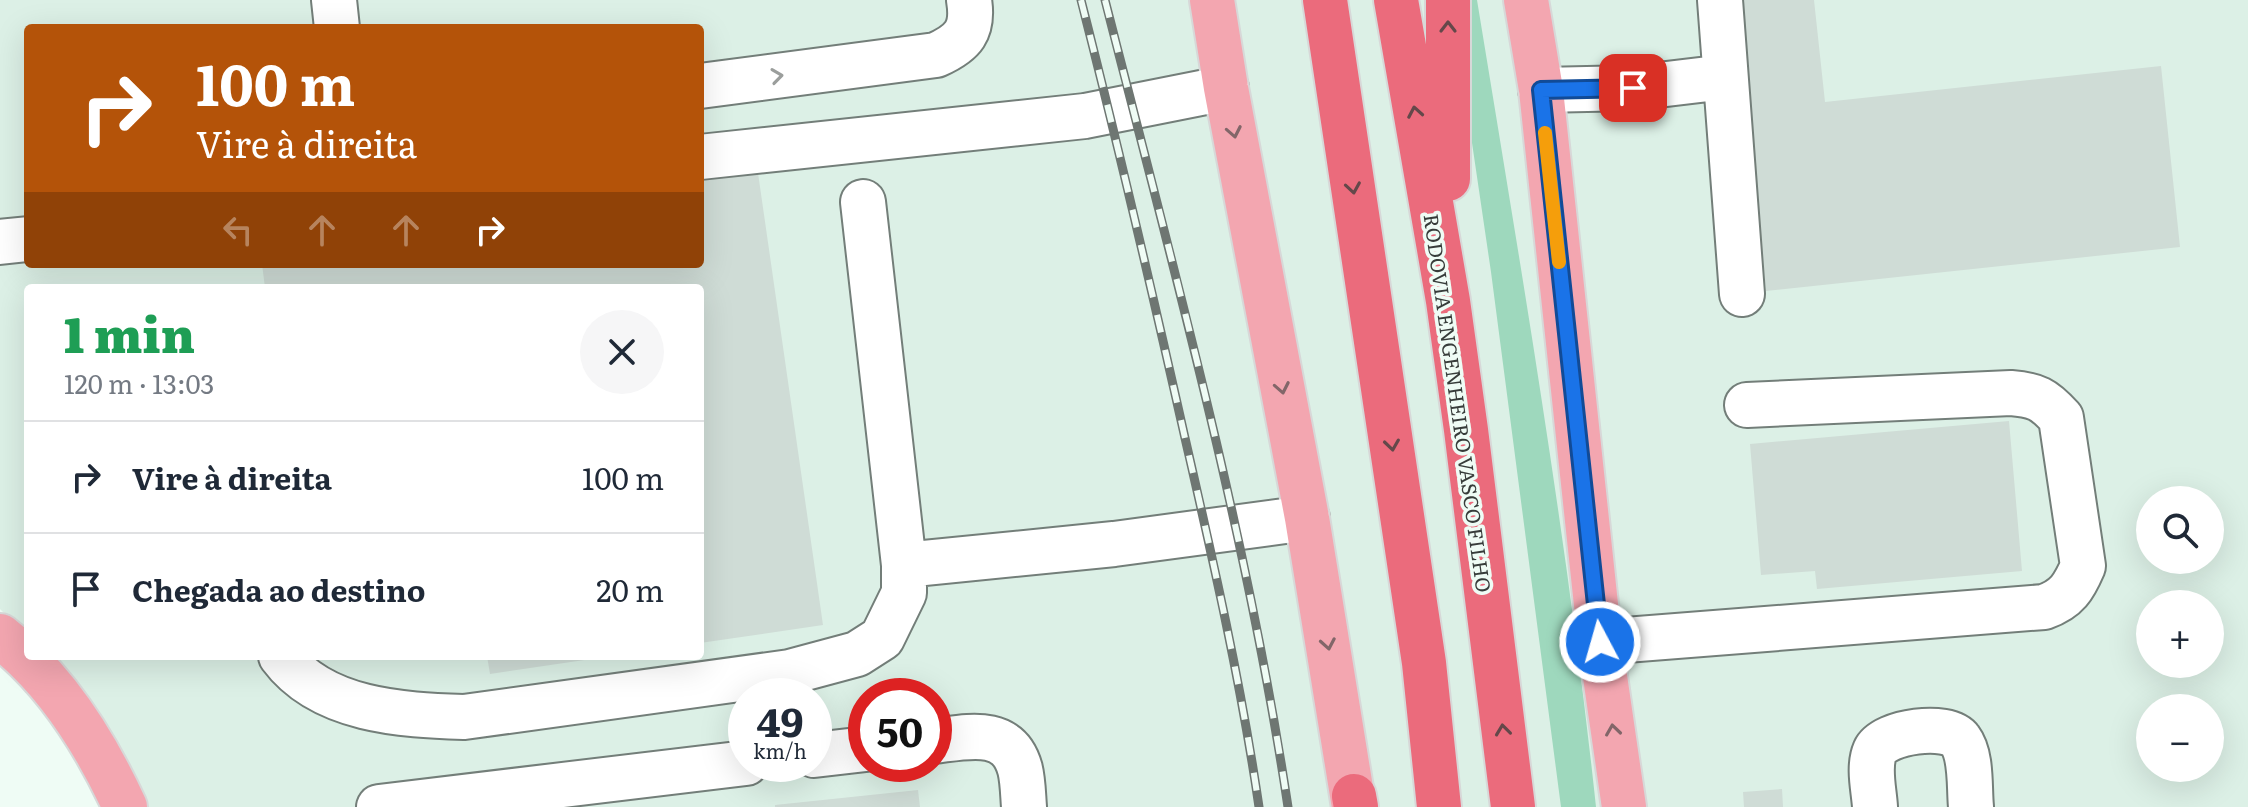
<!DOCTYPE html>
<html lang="pt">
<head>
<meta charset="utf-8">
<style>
  body { margin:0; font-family:Literata,serif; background:#f6f6f7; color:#1f2937; height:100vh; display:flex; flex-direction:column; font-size:30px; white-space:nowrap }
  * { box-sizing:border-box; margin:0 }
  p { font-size:26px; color:#747a83 }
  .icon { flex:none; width:44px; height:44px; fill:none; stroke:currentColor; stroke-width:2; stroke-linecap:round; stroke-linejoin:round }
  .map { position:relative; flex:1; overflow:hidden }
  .details { position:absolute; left:24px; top:284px; width:680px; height:376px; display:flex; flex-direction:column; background:#fff; border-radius:8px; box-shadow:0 8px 32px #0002 }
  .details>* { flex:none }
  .top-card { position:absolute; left:24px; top:24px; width:680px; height:244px; border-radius:8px; box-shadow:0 8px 32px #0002; background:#b45309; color:#fff; overflow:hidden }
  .controls { position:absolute; left:2136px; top:486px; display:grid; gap:16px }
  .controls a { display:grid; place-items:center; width:88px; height:88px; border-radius:50%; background:#fff; box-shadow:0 8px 32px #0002; font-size:40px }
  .speed { position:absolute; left:728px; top:678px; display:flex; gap:16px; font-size:40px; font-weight:700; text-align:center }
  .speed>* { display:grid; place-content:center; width:104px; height:104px; border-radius:50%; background:#fff; box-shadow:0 8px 32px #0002; line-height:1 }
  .speed small { font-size:20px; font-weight:400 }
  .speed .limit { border:12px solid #d22; background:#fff; color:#111 }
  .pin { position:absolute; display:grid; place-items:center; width:68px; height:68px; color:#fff; margin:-34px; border-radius:16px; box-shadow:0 4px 12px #0006 }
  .me { position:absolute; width:88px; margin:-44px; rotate:354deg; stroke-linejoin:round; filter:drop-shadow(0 0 6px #0008) }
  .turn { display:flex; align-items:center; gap:28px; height:168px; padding:0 40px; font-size:36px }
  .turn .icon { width:104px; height:104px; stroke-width:2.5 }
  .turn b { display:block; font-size:56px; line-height:68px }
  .lanes { display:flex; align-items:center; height:76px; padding:0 40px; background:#0003; justify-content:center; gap:40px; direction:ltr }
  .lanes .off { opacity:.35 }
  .round { display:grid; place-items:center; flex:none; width:84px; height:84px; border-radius:42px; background:#f6f6f7 }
  .overview { display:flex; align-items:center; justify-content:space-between; height:136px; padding:0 40px }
  h1 { font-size:48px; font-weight:800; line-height:60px; color:#1e9e55 }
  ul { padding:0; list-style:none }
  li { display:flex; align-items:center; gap:24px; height:112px; padding:0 40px; border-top:2px solid #e0e1e3 }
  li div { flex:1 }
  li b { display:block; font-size:30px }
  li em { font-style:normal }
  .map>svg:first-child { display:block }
  .built { fill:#dcf0e6; fill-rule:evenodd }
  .green { fill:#9ed8bd }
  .building { fill:#cfdcd6 }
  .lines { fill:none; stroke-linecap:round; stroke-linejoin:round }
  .minor-casing { stroke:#737e79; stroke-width:48 }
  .major-casing { stroke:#d7d8d8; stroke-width:48 }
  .highway-casing { stroke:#d7d8d8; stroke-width:48 }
  .minor { stroke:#fff; stroke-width:44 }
  .major { stroke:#f3a6b0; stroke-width:44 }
  .highway { stroke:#eb6b7c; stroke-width:44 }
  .rail-casing { stroke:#6e7672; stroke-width:9 }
  .rail { stroke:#effcf5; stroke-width:6; stroke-dasharray:18; stroke-linecap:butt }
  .oneway { stroke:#64484a }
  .oneway2 { stroke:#9b9e9c }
  .oneway3 { stroke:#826669 }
  .route-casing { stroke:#114b97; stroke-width:20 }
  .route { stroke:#1a73e8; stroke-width:14 }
  .slow { stroke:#f59e0b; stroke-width:14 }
  .labels { text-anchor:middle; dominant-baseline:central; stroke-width:7; stroke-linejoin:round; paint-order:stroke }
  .street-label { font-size:20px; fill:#373c3a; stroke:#effcf5 }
</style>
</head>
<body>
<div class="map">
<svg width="2248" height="807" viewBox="0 0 2248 807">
  <rect width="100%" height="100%" fill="#effcf5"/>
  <path class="built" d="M0,0H2248V807H145L47,656H700V288H28V637L0,609ZM28,28H700V264H28ZM2150,500H2210V560H2150ZM2150,604H2210V664H2150ZM746,696H814V764H746ZM866,696H934V764H866ZM2150,708H2210V768H2150Z"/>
  <path class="green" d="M1451,0H1477C1521,269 1567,536 1596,807H1561L1491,272Z"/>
  <path class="building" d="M1737,0H1814L1825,102L2161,66L2180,247L1766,291Z
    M757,166L823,625L700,643V288H265L262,264H700V175Z
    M2009,421L2022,571L1817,589L1815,571L1761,575L1750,444Z
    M487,656H598V658L490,674Z
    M1782,789L1783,807H1744L1743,792Z
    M918,790L920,807H775V805Z"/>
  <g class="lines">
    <defs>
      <path id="minor" d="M334,0L337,28
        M1720,0L1742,294
        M700,86L936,55C963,43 974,31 969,0
        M1541,90L1633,88L1725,77
        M700,157L1085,116L1226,88
        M0,242L28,239
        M904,565L1114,544L1307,518
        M1600,642L2044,607C2067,599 2074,587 2083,566L2061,418C2044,399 2036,395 2011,393L1747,405
        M281,656C322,711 402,715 464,717L790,672L857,654L882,638L904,593V565L863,202
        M934,741C967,737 1008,726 1020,769C1023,781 1023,795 1024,807
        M814,755L866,749
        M379,807L746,763
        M1875,807C1874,790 1868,767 1875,751C1884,731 1948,723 1960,740C1972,756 1969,787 1971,807"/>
      <path id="major" d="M1212,0L1226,88L1307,518L1354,807
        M1526,0L1541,90L1600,642L1624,807
        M0,636C56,679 96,744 125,807"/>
      <path id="highway" d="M1325,0L1424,663L1439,807
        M1396,0L1448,301L1466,430L1513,807
        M1448,179V0
        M1354,796L1356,807"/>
    </defs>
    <use href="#minor" class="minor-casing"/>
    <use href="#major" class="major-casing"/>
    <use href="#highway" class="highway-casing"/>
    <use href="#minor" class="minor"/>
    <use href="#major" class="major"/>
    <use href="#highway" class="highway"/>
    <defs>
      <path id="rail" d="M1081,0C1118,145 1152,291 1185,438C1213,560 1241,683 1259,807
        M1105,0C1173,267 1247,534 1288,807"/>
    </defs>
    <use href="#rail" class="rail-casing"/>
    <use href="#rail" class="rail"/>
  </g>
  <defs><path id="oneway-chevron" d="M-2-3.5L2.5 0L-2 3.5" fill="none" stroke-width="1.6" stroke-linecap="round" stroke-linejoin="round" transform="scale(2)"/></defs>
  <g class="oneway">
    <use href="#oneway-chevron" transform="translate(1448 27) rotate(-90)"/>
    <use href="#oneway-chevron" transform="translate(1415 112) rotate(-100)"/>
    <use href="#oneway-chevron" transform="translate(1353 188) rotate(81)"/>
    <use href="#oneway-chevron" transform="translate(1392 445) rotate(82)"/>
    <use href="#oneway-chevron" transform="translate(1503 730) rotate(-97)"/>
  </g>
  <use class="oneway2" href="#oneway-chevron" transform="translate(777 76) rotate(-8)"/>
  <g class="oneway3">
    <use href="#oneway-chevron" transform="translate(1234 132) rotate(79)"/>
    <use href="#oneway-chevron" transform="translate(1282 388) rotate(79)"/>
    <use href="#oneway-chevron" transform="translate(1328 644) rotate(80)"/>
    <use href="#oneway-chevron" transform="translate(1613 730) rotate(-98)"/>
  </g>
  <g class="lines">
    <defs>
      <path id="route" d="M1600,642L1541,90L1633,88"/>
    </defs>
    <use href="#route" class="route-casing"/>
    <use href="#route" class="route"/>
    <path class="slow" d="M1545,133L1559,262"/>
  </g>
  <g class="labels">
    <g class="street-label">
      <text transform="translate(1459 403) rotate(82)">RODOVIA ENGENHEIRO VASCO FILHO</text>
    </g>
  </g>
</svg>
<div class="controls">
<a><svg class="icon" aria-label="search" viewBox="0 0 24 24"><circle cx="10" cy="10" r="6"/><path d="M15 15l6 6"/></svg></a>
<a>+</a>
<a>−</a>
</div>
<div class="speed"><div>49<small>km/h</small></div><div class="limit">50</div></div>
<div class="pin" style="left:1633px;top:88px;background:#d93025"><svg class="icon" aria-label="arrive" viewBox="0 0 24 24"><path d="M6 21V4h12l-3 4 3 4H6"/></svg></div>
<svg class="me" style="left:1600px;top:642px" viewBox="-20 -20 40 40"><circle r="17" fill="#1a73e8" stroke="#fff" stroke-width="3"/><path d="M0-11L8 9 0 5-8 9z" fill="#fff"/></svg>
<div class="top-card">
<div class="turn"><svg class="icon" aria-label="right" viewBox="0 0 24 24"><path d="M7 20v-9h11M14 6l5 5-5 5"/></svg><div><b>100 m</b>Vire à direita</div></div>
<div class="lanes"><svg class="icon off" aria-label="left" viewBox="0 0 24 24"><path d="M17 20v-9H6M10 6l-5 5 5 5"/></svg><svg class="icon off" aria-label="ahead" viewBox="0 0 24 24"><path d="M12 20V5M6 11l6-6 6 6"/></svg><svg class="icon off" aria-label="ahead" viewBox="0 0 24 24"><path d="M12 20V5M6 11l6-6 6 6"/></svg><svg class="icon" aria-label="right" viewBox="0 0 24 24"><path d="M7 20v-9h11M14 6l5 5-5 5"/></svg></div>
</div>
<section class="details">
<div class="overview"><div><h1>1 min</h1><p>120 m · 13:03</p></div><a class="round"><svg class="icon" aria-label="close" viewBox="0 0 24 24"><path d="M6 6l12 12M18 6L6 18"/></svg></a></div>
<ul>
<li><svg class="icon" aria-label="right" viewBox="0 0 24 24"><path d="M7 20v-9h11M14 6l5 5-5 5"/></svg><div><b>Vire à direita</b></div><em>100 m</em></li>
<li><svg class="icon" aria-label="arrive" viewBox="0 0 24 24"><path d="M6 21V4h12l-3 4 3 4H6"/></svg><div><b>Chegada ao destino</b></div><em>20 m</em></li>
</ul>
</section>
</div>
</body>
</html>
